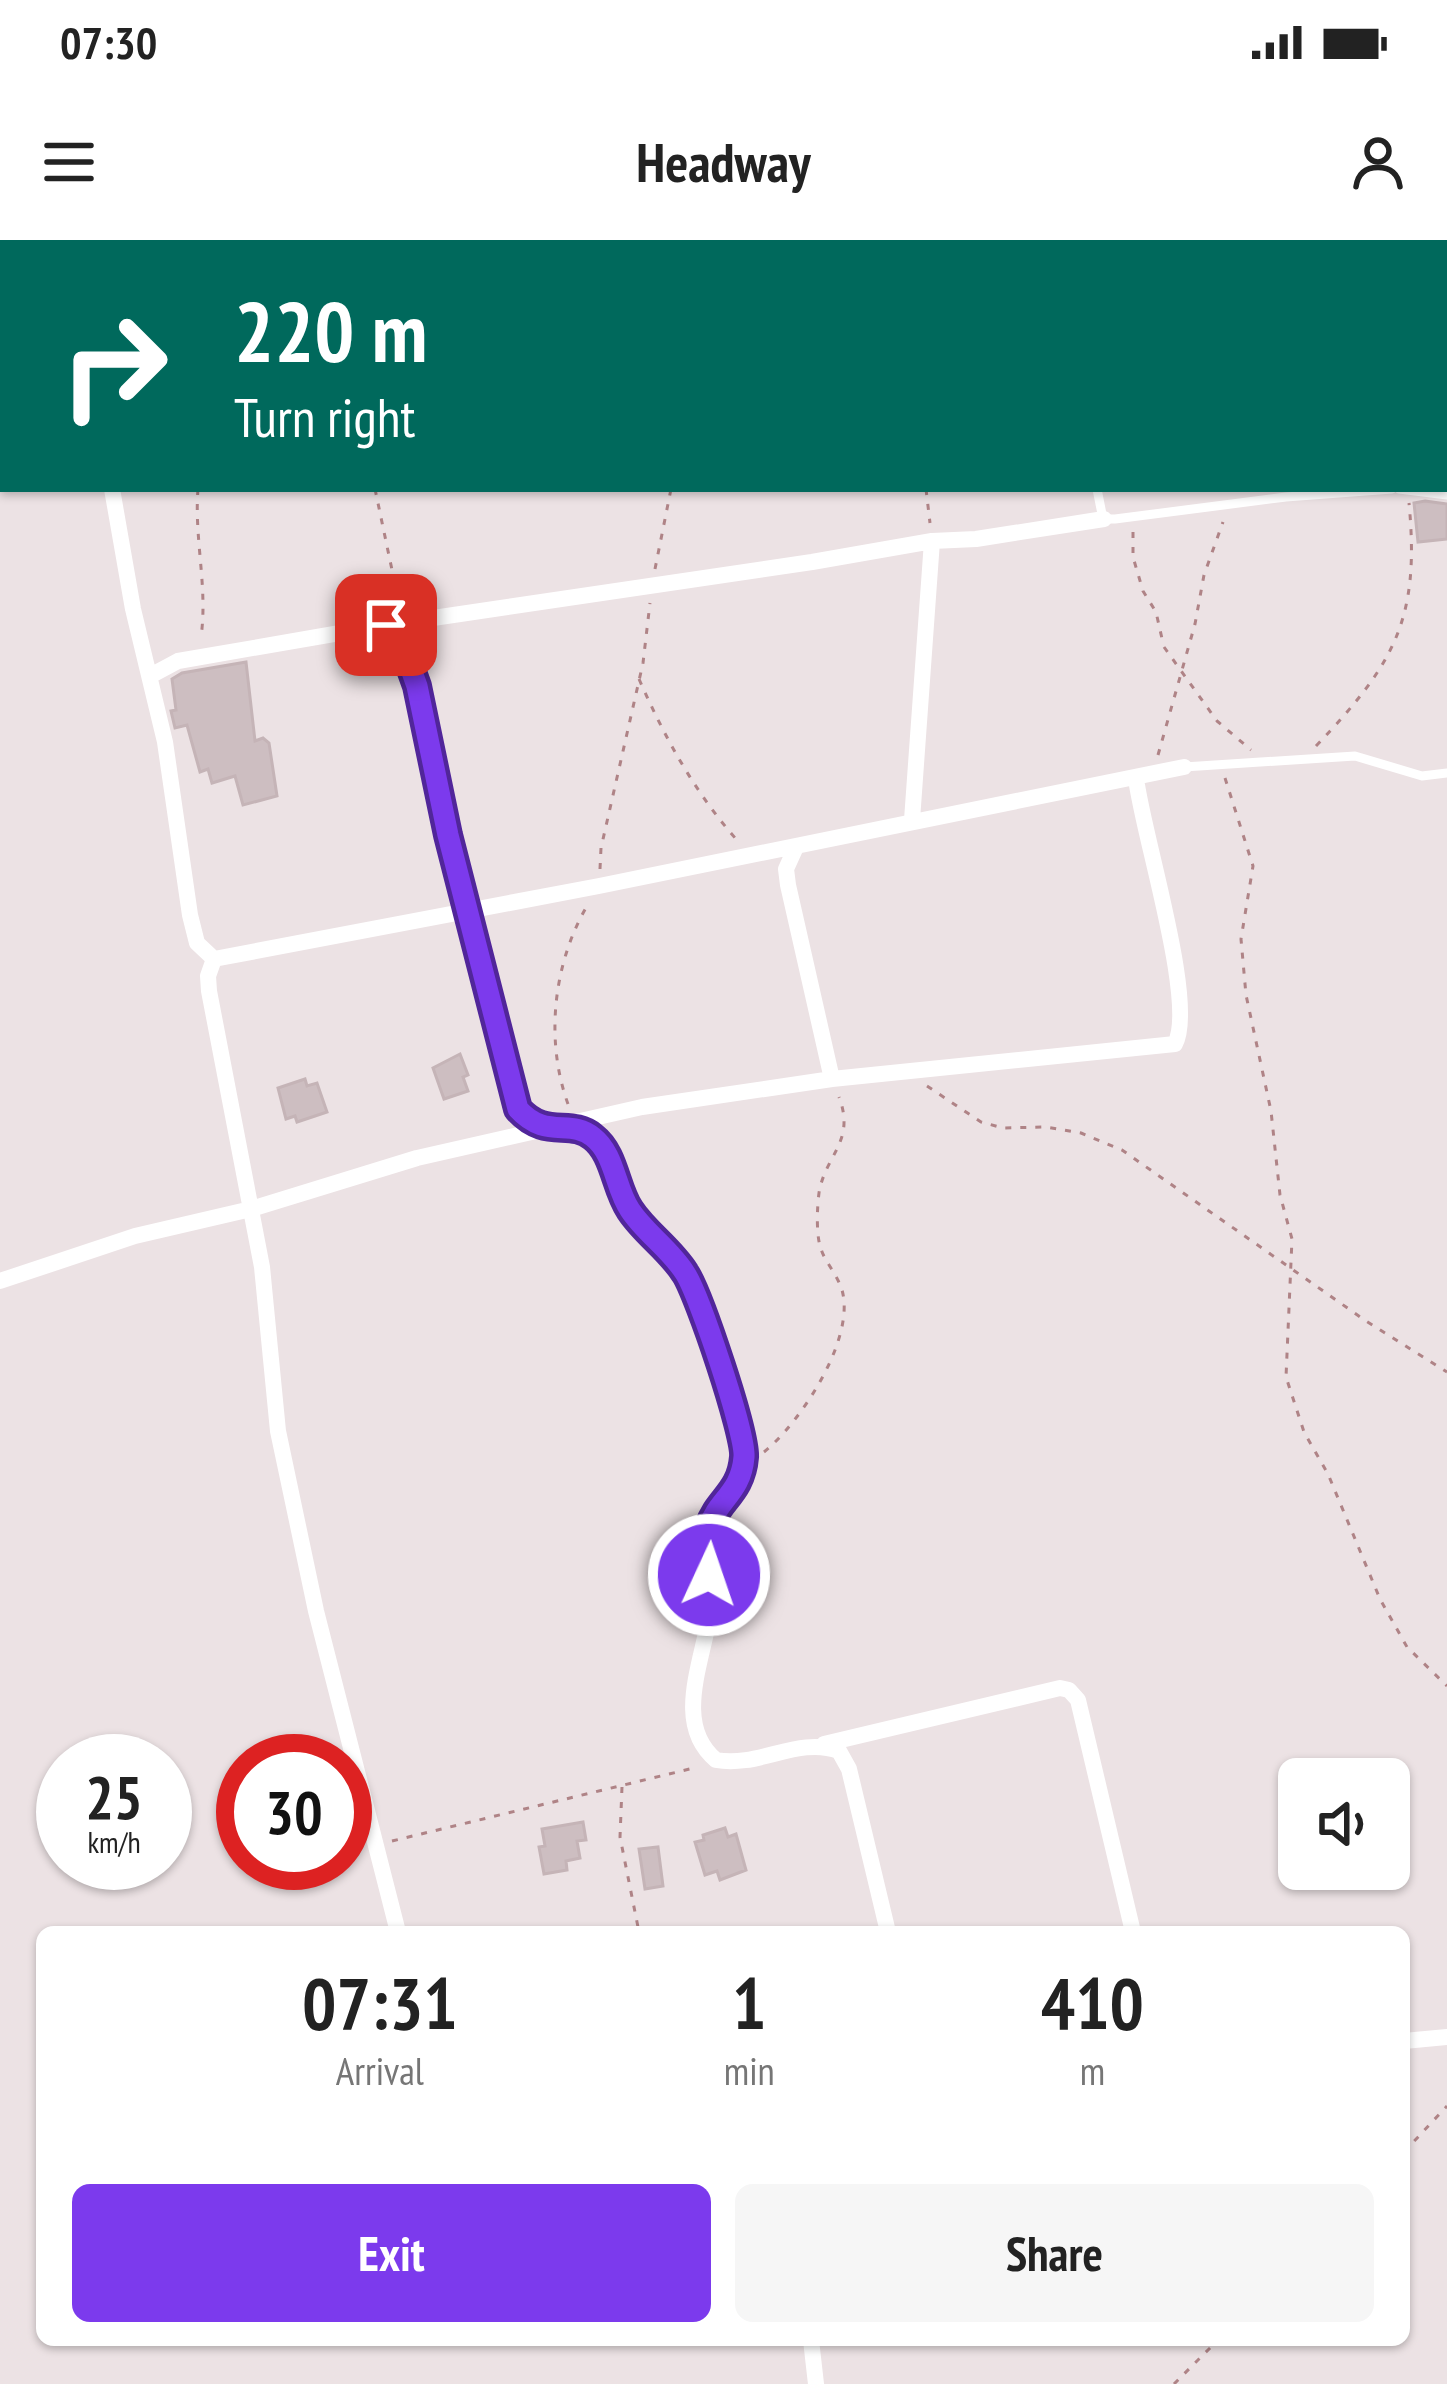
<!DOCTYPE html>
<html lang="en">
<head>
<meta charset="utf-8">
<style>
  body { margin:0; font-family:"PT Sans Narrow",sans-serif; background:#f6f6f6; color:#222; height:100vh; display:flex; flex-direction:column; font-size:45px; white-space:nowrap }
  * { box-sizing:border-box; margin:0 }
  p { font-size:39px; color:#767676 }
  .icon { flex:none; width:66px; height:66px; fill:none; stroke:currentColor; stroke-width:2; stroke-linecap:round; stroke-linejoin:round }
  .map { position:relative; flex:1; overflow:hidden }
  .side { position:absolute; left:36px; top:1686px; width:1374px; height:420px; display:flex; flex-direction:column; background:#fff; border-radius:18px; box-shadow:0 3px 9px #0004 }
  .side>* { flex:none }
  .top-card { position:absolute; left:0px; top:0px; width:1449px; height:252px; box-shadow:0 3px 9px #0004; background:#00695c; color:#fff; overflow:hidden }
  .fabs { position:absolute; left:1278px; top:1518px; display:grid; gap:24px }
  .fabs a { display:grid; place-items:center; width:132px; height:132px; border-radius:18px; background:#fff; box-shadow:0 3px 9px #0004; font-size:60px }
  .speed { position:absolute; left:36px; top:1494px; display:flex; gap:24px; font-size:60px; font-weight:700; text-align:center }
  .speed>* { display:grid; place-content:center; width:156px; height:156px; border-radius:50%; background:#fff; box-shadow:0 3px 9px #0004; line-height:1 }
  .speed small { font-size:30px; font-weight:400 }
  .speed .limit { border:18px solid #d22; background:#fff; color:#111 }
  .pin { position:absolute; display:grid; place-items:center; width:102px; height:102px; color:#fff; margin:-51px; border-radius:24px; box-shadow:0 6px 18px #0006 }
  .me { position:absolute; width:132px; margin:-66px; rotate:3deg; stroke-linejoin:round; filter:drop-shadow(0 0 9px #0008) }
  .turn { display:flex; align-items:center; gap:42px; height:252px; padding:0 36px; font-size:54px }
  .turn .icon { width:156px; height:156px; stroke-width:2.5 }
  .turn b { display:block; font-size:84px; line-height:102px }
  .eta { display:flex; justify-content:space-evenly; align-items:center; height:204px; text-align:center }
  .eta b { font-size:72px; font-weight:700; line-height:84px }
  .cta { display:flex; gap:24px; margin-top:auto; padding:24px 36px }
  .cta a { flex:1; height:138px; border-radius:18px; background:#7c3aed; color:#fff; font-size:48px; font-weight:700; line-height:138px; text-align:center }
  .cta a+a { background:#f6f6f6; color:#222 }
  .status { display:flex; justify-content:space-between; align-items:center; height:84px; padding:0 60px; background:#fff; direction:ltr }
  .status svg { height:33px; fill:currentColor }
  header { display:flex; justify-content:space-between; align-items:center; height:156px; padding:0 36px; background:#fff; font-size:54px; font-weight:700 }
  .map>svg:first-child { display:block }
  .building { fill:#cdbec1; stroke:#c5b4b7; stroke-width:3 }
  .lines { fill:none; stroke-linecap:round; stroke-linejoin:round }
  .path { stroke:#af8386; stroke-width:3; stroke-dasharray:6 9; stroke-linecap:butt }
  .service { stroke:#fff; stroke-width:9 }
  .minor { stroke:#fff; stroke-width:16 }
  .route-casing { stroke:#51269a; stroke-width:30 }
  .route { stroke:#7c3aed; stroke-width:21 }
</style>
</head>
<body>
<div class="status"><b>07:30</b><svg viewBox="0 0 49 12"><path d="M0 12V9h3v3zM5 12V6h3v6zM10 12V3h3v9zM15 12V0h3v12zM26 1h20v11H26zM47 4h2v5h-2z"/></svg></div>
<header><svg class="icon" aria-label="menu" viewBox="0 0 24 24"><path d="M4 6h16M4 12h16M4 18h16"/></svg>Headway<svg class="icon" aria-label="person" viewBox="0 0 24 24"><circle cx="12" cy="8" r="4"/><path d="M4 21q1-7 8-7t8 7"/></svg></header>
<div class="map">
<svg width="1447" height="2144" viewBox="0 0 1447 2144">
  <rect width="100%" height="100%" fill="#ece2e4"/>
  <path class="building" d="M1425,261L1447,264V299L1418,302L1414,263Z
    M246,422L255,501L263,498L269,503L277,556L243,565L235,536L212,543L208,529L200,532L187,485L175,488L171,471L176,470L172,439L182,433Z
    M460,814L468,835L463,837L468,851L444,859L433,828Z
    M305,839L307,846L317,843L327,872L297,882L295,876L286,879L278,848Z
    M583,1582L586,1600L577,1601L580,1618L566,1621L567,1630L544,1634L539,1607L545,1606L542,1589Z
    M725,1588L728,1597L736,1594L746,1630L720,1640L717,1631L705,1635L695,1602L704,1600L703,1595Z
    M658,1607L663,1646L645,1649L639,1609Z"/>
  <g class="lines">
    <path class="path" d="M299,0L300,3
      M688,0L689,3
      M883,0L899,3
      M130,3L131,0
      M757,3L761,0
      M990,3L1012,0
      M0,141H3
      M198,249C194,299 208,347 201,397
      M375,249L400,368
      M926,249L930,283
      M1133,292V317L1143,351L1156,372L1163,403
      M655,329L671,249
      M1164,407L1217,481L1251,510
      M639,439C665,498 694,551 736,599
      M1316,506C1395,423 1420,379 1409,263
      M1158,515L1195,384L1204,335L1223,282
      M1225,538L1253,626L1241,699L1246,755L1271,871L1280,955L1292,999L1286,1137L1304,1192L1328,1234L1380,1359L1407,1407L1447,1446
      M600,629L601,608L643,423L650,363
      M927,846L981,882L1003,888L1046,887L1081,893L1122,910L1366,1081L1447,1132
      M568,864C545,801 553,724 587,666
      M764,1212C800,1183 856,1099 842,1050C837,1034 825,1022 821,1009C816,996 817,968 819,953C825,915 856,902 839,857
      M622,1547L620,1597L639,1692
      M392,1601L698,1527
      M1404,1912L1447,1866
      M1174,2144L1218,2100"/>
    <path class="service" d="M1069,0L1070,3
      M1082,0H1126
      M1173,0L1179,3
      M1252,0L1253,3
      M1415,3V0
      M1446,24H1447
      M1097,249L1103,279H1115L1286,257L1392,249
      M1399,249L1447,255
      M1184,527L1355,516L1422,536L1447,533"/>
    <path class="minor" d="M112,249L133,369L165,502L190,675L197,703L214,719L599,646L1184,527
      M386,385L812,322L932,301L976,299L1104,279
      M150,436L178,421L386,385L402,404L417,446L448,595L518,869L546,889L589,893C614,914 614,948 632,973C648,996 671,1012 686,1035C700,1056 747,1197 744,1218C740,1247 713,1264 706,1291C700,1312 710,1333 711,1354C712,1406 667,1479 716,1520C759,1528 798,1496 839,1511L849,1529L888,1692
      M912,580L932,301
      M796,607L786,629L788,645L832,839
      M214,719L208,736L209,751L262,1027L278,1191L316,1371L398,1692
      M0,1041L135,996L251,969L417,918L642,867L832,839L1175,804C1197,763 1142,592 1136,538
      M824,1504L1060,1448L1069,1450L1078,1460L1133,1692
      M1404,1801L1447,1797
      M811,2100L816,2144"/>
  </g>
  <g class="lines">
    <defs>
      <path id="route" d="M386,385L402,404L417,446L448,595L518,869C546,900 570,878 593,897C615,914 615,948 630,970C645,993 670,1009 685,1033C699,1054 746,1194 744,1217C740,1268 694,1260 709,1335"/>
    </defs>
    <use href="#route" class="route-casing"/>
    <use href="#route" class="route"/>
  </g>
</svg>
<div class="fabs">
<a><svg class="icon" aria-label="sound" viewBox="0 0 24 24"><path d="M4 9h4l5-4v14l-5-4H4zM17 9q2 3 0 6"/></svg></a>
</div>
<div class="speed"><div>25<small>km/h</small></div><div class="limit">30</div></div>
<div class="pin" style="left:386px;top:385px;background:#d93025"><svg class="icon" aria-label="arrive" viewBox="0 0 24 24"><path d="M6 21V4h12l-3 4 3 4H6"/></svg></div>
<svg class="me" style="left:709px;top:1335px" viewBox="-20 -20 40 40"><circle r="17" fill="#7c3aed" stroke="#fff" stroke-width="3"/><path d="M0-11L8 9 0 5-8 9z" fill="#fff"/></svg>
<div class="top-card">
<div class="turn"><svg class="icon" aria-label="right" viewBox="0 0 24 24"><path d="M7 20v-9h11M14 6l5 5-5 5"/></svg><div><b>220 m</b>Turn right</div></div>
</div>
<section class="side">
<div class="eta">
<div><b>07:31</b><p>Arrival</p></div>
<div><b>1</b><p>min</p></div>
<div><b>410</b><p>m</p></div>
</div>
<div class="cta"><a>Exit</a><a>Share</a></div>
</section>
</div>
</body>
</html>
